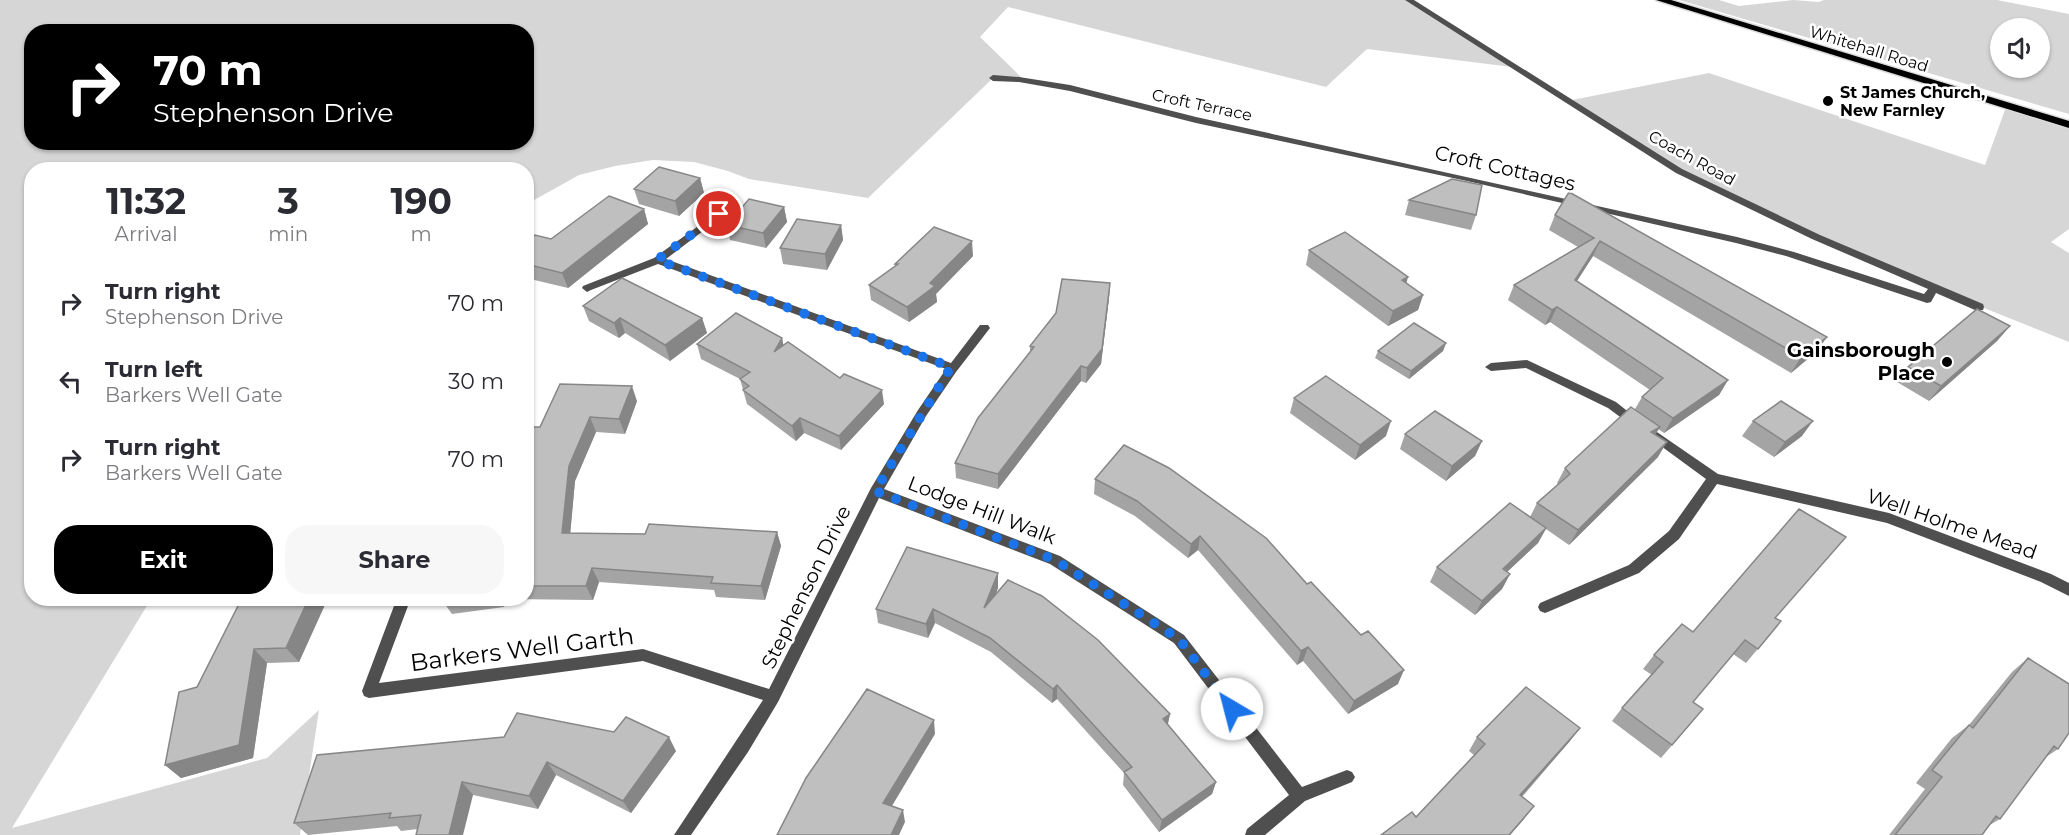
<!DOCTYPE html>
<html lang="en">
<head>
<meta charset="utf-8">
<style>
  body { margin:0; font-family:Montserrat,sans-serif; background:#f7f7f7; color:#2b2b33; height:100vh; display:flex; flex-direction:column; font-size:22px; white-space:nowrap }
  * { box-sizing:border-box; margin:0 }
  p { font-size:20px; color:#7c7c81 }
  .icon { flex:none; width:33px; height:33px; fill:none; stroke:currentColor; stroke-width:2; stroke-linecap:round; stroke-linejoin:round }
  .map { position:relative; flex:1; overflow:hidden }
  .panel { position:absolute; left:24px; top:162px; width:510px; height:444px; display:flex; flex-direction:column; background:#fff; border-radius:24px; box-shadow:0 2px 4px #0004 }
  .panel>* { flex:none }
  .banner { position:absolute; left:24px; top:24px; width:510px; height:126px; border-radius:24px; box-shadow:0 2px 4px #0004; background:#000; color:#fff; overflow:hidden }
  .buttons { position:absolute; left:1990px; top:18px; display:grid; gap:12px }
  .buttons a { display:grid; place-items:center; width:60px; height:60px; border-radius:50%; background:#fff; box-shadow:0 2px 4px #0004; font-size:30px }
  .pin { position:absolute; display:grid; place-items:center; width:51px; height:51px; color:#fff; margin:-26px; border:3px solid #fff; border-radius:50%; box-shadow:0 2px 6px #0007 }
  .me { position:absolute; width:66px; margin:-33px; rotate:323deg; stroke-linejoin:round; filter:drop-shadow(0 0 4px #0008) }
  .turn { display:flex; align-items:center; gap:21px; height:126px; padding:0 30px; font-size:27px }
  .turn .icon { width:78px; height:78px; stroke-width:2.5 }
  .turn b { display:block; font-size:42px; line-height:51px }
  .eta { display:flex; justify-content:space-evenly; align-items:center; height:102px; text-align:center }
  .eta b { font-size:36px; font-weight:700; line-height:42px }
  .action { display:flex; gap:12px; margin-top:auto; padding:12px 30px }
  .action a { flex:1; height:69px; border-radius:24px; background:#000; color:#fff; font-size:24px; font-weight:700; line-height:69px; text-align:center }
  .action a+a { background:#f7f7f7; color:#2b2b33 }
  ul { padding:0; list-style:none }
  li { display:flex; align-items:center; gap:18px; height:78px; padding:0 30px }
  li div { flex:1 }
  li b { display:block; font-size:22px }
  li em { font-style:normal }
  .map>svg:first-child { display:block }
  .green { fill:#d6d6d6; fill-rule:evenodd }
  .lines { fill:none; stroke-linecap:round; stroke-linejoin:round }
  .primary-casing { stroke:#dbdbdb; stroke-width:3 }
  .minor { fill:#4f4f4f; fill-rule:evenodd }
  .primary { fill:#000; fill-rule:evenodd }
  .wall { fill:#a4a4a4 }
  .shaded-wall { fill:#868686 }
  .building { fill:#bfbfbf; stroke:#868686; stroke-width:1.5 }
  .route { stroke:#1a73e8; stroke-width:10; stroke-dasharray:0 18 }
  .poi-dot { fill:#000; stroke:#fff; stroke-width:2 }
  .labels { text-anchor:middle; dominant-baseline:central; stroke-width:5; stroke-linejoin:round; paint-order:stroke }
  .far-street-label { font-size:16px; fill:#000; stroke:#fff }
  .far-poi-label { font-size:16px; font-weight:bold; fill:#000; stroke:#fff; text-anchor:start }
  .street-label { font-size:20px; fill:#000; stroke:#fff }
  .poi-label { font-size:20px; font-weight:bold; fill:#000; stroke:#fff; text-anchor:end }
  .near-street-label { font-size:24px; fill:#000; stroke:#fff }
</style>
</head>
<body>
<div class="map">
<svg width="2069" height="835" viewBox="0 0 2069 835">
  <rect width="100%" height="100%" fill="#fff"/>
  <path class="green" d="M0,0H1409L1512,67L1367,49L1326,87L1008,7L980,37L1022,78H993L868,198L749,179L728,171L694,162L653,160L615,166L579,175L527,204L526,170H32V598L151,599L12,828L267,758L319,710L300,835H0ZM32,32H526V142H32Z
    M1679,0H1719L1739,6L1793,0L1819,2L1824,0H1997L2069,14V114ZM2001,28H2040V68H2001Z
    M1709,73L1985,165L2006,107L2069,125V229L2051,242L2069,253V342L1934,288L1679,171L1567,101Z"/>
  <g class="lines">
    <defs>
      <path id="primary" d="M1656,0H1671L2069,121V128Z"/>
    </defs>
    <use href="#primary" class="primary-casing"/>
    <path class="minor" d="M1405,0H1414L1682,169L1820,235L1983,304L1984,307L1983,310H1975L1936,293L1931,302L1927,303L1786,256L1736,243L1467,181L1196,123L1070,91L1019,82L993,81L989,78L993,75L1019,77L1070,85L1196,117L1737,237L1794,252L1924,294L1928,289L1812,239L1676,173Z
      M719,211L723,212V216L666,259L951,363L980,325H988L990,328L956,372L926,416L884,489L1060,556L1184,635L1302,787L1347,770L1352,772L1355,777L1352,782L1305,801L1265,835H1245L1247,829L1289,795L1174,643L1050,564L879,498L778,702L748,752L691,835H674L763,700L643,661L369,698L364,696L362,691L397,598H411L379,683L643,649L769,689L871,488L918,410L946,369L658,264L591,290L587,292L582,288L583,286L654,258Z
      M1527,360L1616,402L1641,422L1639,425H1631L1608,408L1526,368L1491,371L1485,367L1491,363Z
      M1654,430L1718,474L1889,513L2051,574L2069,583V596L2041,582L1887,523L1717,484L1679,539L1639,573L1550,611L1545,613L1540,611L1538,607L1540,603L1629,565L1669,531L1706,479L1650,438L1648,435L1650,432Z"/>
    <use href="#primary" class="primary"/>
  </g>
  <path class="wall" d="M700,178L704,193L679,216L639,204L634,189Z
    M1409,200L1476,215L1471,230L1405,215Z
    M784,207L787,222L766,248L730,240L727,225Z
    M644,209L648,224L568,288L526,278V243L551,239Z
    M1555,215L1827,337L1816,352L1791,373L1593,256L1577,281L1728,380L1719,395L1664,433L1658,429L1655,435L1658,457L1569,545L1546,529L1538,543L1507,572L1510,574L1502,589L1475,615L1430,582L1437,567L1530,517L1537,503L1558,484L1557,483L1565,468L1635,409L1642,397L1650,390L1550,322L1545,325L1508,300L1514,285L1578,247L1549,230Z
    M841,225L843,240L827,270L783,264L780,248Z
    M1309,250L1406,283L1423,295L1418,310L1388,326L1306,265Z
    M973,256L936,294L937,302L909,322L871,300L869,285L895,266V264Z
    M1110,283L1109,298L1101,364L1086,383L1081,381L998,489L956,478L955,463L1030,352V346L1056,313Z
    M583,306L702,318L707,333L670,361L625,333L619,338L589,321Z
    M2010,326L1997,341L1929,401L1897,382L1908,367Z
    M782,338L783,346L884,404L841,450L804,433L796,441L747,404L740,379L701,359L697,344Z
    M1446,343L1443,351L1409,379L1375,358L1378,351Z
    M1294,398L1386,436L1355,460L1290,413Z
    M637,401L625,434L596,432L575,481L570,533L645,534L777,532L781,546L765,600L716,597L714,590L599,582L593,600L506,599L504,607L452,614L442,600L443,598H526V509L528,494H526V443L540,427Z
    M1753,421L1802,436L1774,457L1742,436Z
    M1405,434L1482,441L1475,456L1446,481L1400,449Z
    M1124,445L1398,684L1348,714L1303,661L1297,665L1198,550L1188,558L1135,516L1094,494L1095,479Z
    M998,573V588L996,593L1170,714L1168,724L1216,782L1212,794L1159,832L1123,785L1124,773L1057,699L1052,703L991,652L935,623L928,638L878,623L876,609Z
    M328,598L299,662L267,663L253,758L181,778L165,765L197,687Z
    M1775,618L1781,621L1746,663L1733,654L1693,702L1703,709L1661,758L1612,721L1622,708L1652,675L1643,669L1654,655L1693,632Z
    M2028,658L2058,749L2046,757L2000,819L1988,826L1982,835H1889L1925,789L1916,783L1952,738L1969,725L2012,672Z
    M1477,737L1570,741L1522,797L1524,819L1510,835H1381L1416,817L1474,755L1469,751Z
    M676,751L631,813L556,775L538,809L473,795L418,829L401,831L397,826L308,835L294,823L317,755Z"/>
  <path class="shaded-wall" d="M700,178L704,193L679,216L675,201Z
    M784,207L787,222L766,248L763,233Z
    M644,209L648,224L568,288L562,273Z
    M841,225L843,240L827,270L825,254Z
    M972,241L973,256L936,294L937,302L909,322L907,307Z
    M1600,241L1593,256L1568,295L1575,280Z
    M1408,277L1404,292L1402,280Z
    M1110,283L1109,298L1101,364L1086,383L1087,368Z
    M1423,295L1418,310L1388,326L1393,311Z
    M1557,307L1550,322L1545,325L1552,310Z
    M620,318L625,333L619,338L614,323Z
    M702,318L707,333L670,361L665,345Z
    M2010,326L1997,341L1929,401L1941,386Z
    M1827,337L1816,352L1791,373L1801,357Z
    M782,338L785,353L774,352Z
    M1446,343L1443,351L1409,379L1411,371Z
    M1081,366V381L998,489V474Z
    M1728,380L1719,395L1664,433L1673,418Z
    M632,386L637,401L625,434L619,419Z
    M882,390L884,404L841,450L839,436Z
    M590,417L596,432L575,481L569,548L562,533L569,466Z
    M800,418L804,433L796,441L792,426Z
    M1391,421L1386,436L1355,460L1360,445Z
    M1813,421L1802,436L1774,457L1785,442Z
    M1660,427L1651,442V432Z
    M1482,441L1475,456L1446,481L1452,466Z
    M1667,442L1658,457L1569,545L1578,530Z
    M1546,528L1538,543L1495,583L1503,569Z
    M777,532L781,546L765,600L761,586Z
    M1200,536L1198,550L1188,558L1191,544Z
    M592,568L599,582L593,600L586,586Z
    M998,573V588L985,622L984,608Z
    M1510,574L1502,589L1475,615L1482,601Z
    M309,598H328L299,662L286,648Z
    M499,598H505L504,607Z
    M933,609L935,623L928,638L926,624Z
    M1308,647L1303,661L1297,665L1301,651Z
    M254,649L267,663L253,758L181,778L165,765Z
    M1404,670L1398,684L1348,714L1354,701Z
    M1057,685V699L1052,703L1053,689Z
    M1170,714L1167,727L1163,719Z
    M934,720L935,734L886,816L883,803Z
    M1580,728L1570,741L1511,808L1520,795Z
    M669,737L676,751L631,813L623,801Z
    M547,762L556,775L538,809L529,796Z
    M462,782L473,795L463,835H449Z
    M1216,782L1212,794L1159,832L1162,820Z
    M1534,806L1524,819L1510,835H1509Z
    M903,810L905,822L899,835H891Z"/>
  <path class="building" d="M659,167L700,178L675,201L634,189Z
    M1452,179L1482,185L1476,215L1409,200Z
    M1569,192L1827,337L1801,357L1600,241L1575,280L1728,380L1673,418L1642,397L1663,378L1557,307L1552,310L1514,285L1594,238L1555,215Z
    M609,196L644,209L562,273L526,264V243L535,235L551,239Z
    M749,199L784,207L763,233L727,225Z
    M797,219L841,225L825,254L780,248Z
    M934,227L972,241L930,283L935,286L907,307L869,285L898,264H895Z
    M1345,232L1408,277L1402,280L1423,295L1393,311L1309,250Z
    M622,278L702,318L665,345L620,318L614,323L583,306Z
    M1062,279L1110,283L1102,349L1087,368L1081,366L998,474L955,463L978,418L1034,347L1030,346L1056,313Z
    M1977,309L2010,326L1941,386L1908,367Z
    M736,313L782,338L774,352L788,342L840,378L844,374L882,390L839,436L800,418L792,426L743,390L749,386L740,379L750,372L697,344Z
    M1414,323L1446,343L1411,371L1378,351Z
    M1326,376L1391,421L1360,445L1294,398Z
    M560,384L632,386L619,419L590,417L569,466L562,533L645,534L649,524L777,532L761,586L711,583L713,577L592,568L586,586H526V509L530,480H526V443L534,427H540Z
    M1781,401L1813,421L1785,442L1753,421Z
    M1631,407L1660,427L1651,432L1667,442L1578,530L1537,503L1570,474L1565,468Z
    M1435,411L1482,441L1452,466L1405,434Z
    M1124,445L1169,468L1266,538L1307,584L1311,582L1361,635L1368,631L1404,670L1354,701L1308,647L1301,651L1200,536L1191,544L1137,501L1095,479Z
    M1510,503L1546,528L1503,569L1510,574L1482,601L1437,567Z
    M1799,509L1846,537L1775,618L1781,621L1758,649L1745,640L1693,702L1703,709L1672,745L1622,708L1663,662L1654,655L1682,624L1693,632Z
    M907,547L998,573L984,608L1008,580L1042,596L1098,640L1170,714L1163,719L1216,782L1162,820L1124,772L1132,767L1057,685L1053,689L990,638L933,609L926,624L876,609Z
    M242,598H309L286,648L254,649L239,745L165,765L179,692L197,687Z
    M2028,658L2069,684V733L2058,749L2054,746L2000,819L1996,816L1982,835H1895L1942,777L1932,770L1969,725L1973,728Z
    M1526,687L1580,728L1520,795L1534,806L1509,835H1381L1412,812L1416,817L1485,744L1477,737Z
    M867,689L934,720L883,803L903,810L891,835H777L806,778Z
    M517,713L614,732L626,717L669,737L623,801L547,762L529,796L462,782L449,835H416L421,815L389,818L391,813L294,823L317,755L504,737Z"/>
  <g class="lines">
    <path class="route" d="M719,214L657,260L951,367L875,491L1055,560L1179,639L1232,709"/>
  </g>
  <g class="poi-dot">
    <circle cx="1828" cy="101" r="6"/>
    <circle cx="1947" cy="362" r="6"/>
  </g>
  <g class="labels">
    <g class="far-street-label">
      <text transform="translate(1869 49) rotate(17)">Whitehall Road</text>
      <text transform="translate(1202 105) rotate(12)">Croft Terrace</text>
      <text transform="translate(1692 158) rotate(29)">Coach Road</text>
    </g>
    <g class="far-poi-label">
      <text x="1840" y="92">St James Church,<tspan x="1840" dy="18">New Farnley</tspan></text>
    </g>
    <g class="street-label">
      <text transform="translate(1505 168) rotate(13)">Croft Cottages</text>
      <text transform="translate(982 510) rotate(21)">Lodge Hill Walk</text>
      <text transform="translate(1952 524) rotate(19)">Well Holme Mead</text>
      <text transform="translate(806 587) rotate(-64)">Stephenson Drive</text>
    </g>
    <g class="poi-label">
      <text x="1935" y="350">Gainsborough<tspan x="1935" dy="23">Place</tspan></text>
    </g>
    <g class="near-street-label">
      <text transform="translate(522 649) rotate(-7)">Barkers Well Garth</text>
    </g>
  </g>
</svg>
<div class="buttons">
<a><svg class="icon" aria-label="sound" viewBox="0 0 24 24"><path d="M4 9h4l5-4v14l-5-4H4zM17 9q2 3 0 6"/></svg></a>
</div>
<div class="pin" style="left:719px;top:214px;background:#d93025"><svg class="icon" aria-label="arrive" viewBox="0 0 24 24"><path d="M6 21V4h12l-3 4 3 4H6"/></svg></div>
<svg class="me" style="left:1232px;top:709px" viewBox="-20 -20 40 40"><circle r="19" fill="#fff"/><path d="M0-13L10 11 0 6-10 11z" fill="#1a73e8"/></svg>
<div class="banner">
<div class="turn"><svg class="icon" aria-label="right" viewBox="0 0 24 24"><path d="M7 20v-9h11M14 6l5 5-5 5"/></svg><div><b>70 m</b>Stephenson Drive</div></div>
</div>
<section class="panel">
<div class="eta">
<div><b>11:32</b><p>Arrival</p></div>
<div><b>3</b><p>min</p></div>
<div><b>190</b><p>m</p></div>
</div>
<ul>
<li><svg class="icon" aria-label="right" viewBox="0 0 24 24"><path d="M7 20v-9h11M14 6l5 5-5 5"/></svg><div><b>Turn right</b><p>Stephenson Drive</p></div><em>70 m</em></li>
<li><svg class="icon" aria-label="left" viewBox="0 0 24 24"><path d="M17 20v-9H6M10 6l-5 5 5 5"/></svg><div><b>Turn left</b><p>Barkers Well Gate</p></div><em>30 m</em></li>
<li><svg class="icon" aria-label="right" viewBox="0 0 24 24"><path d="M7 20v-9h11M14 6l5 5-5 5"/></svg><div><b>Turn right</b><p>Barkers Well Gate</p></div><em>70 m</em></li>
</ul>
<div class="action"><a>Exit</a><a>Share</a></div>
</section>
</div>
</body>
</html>
